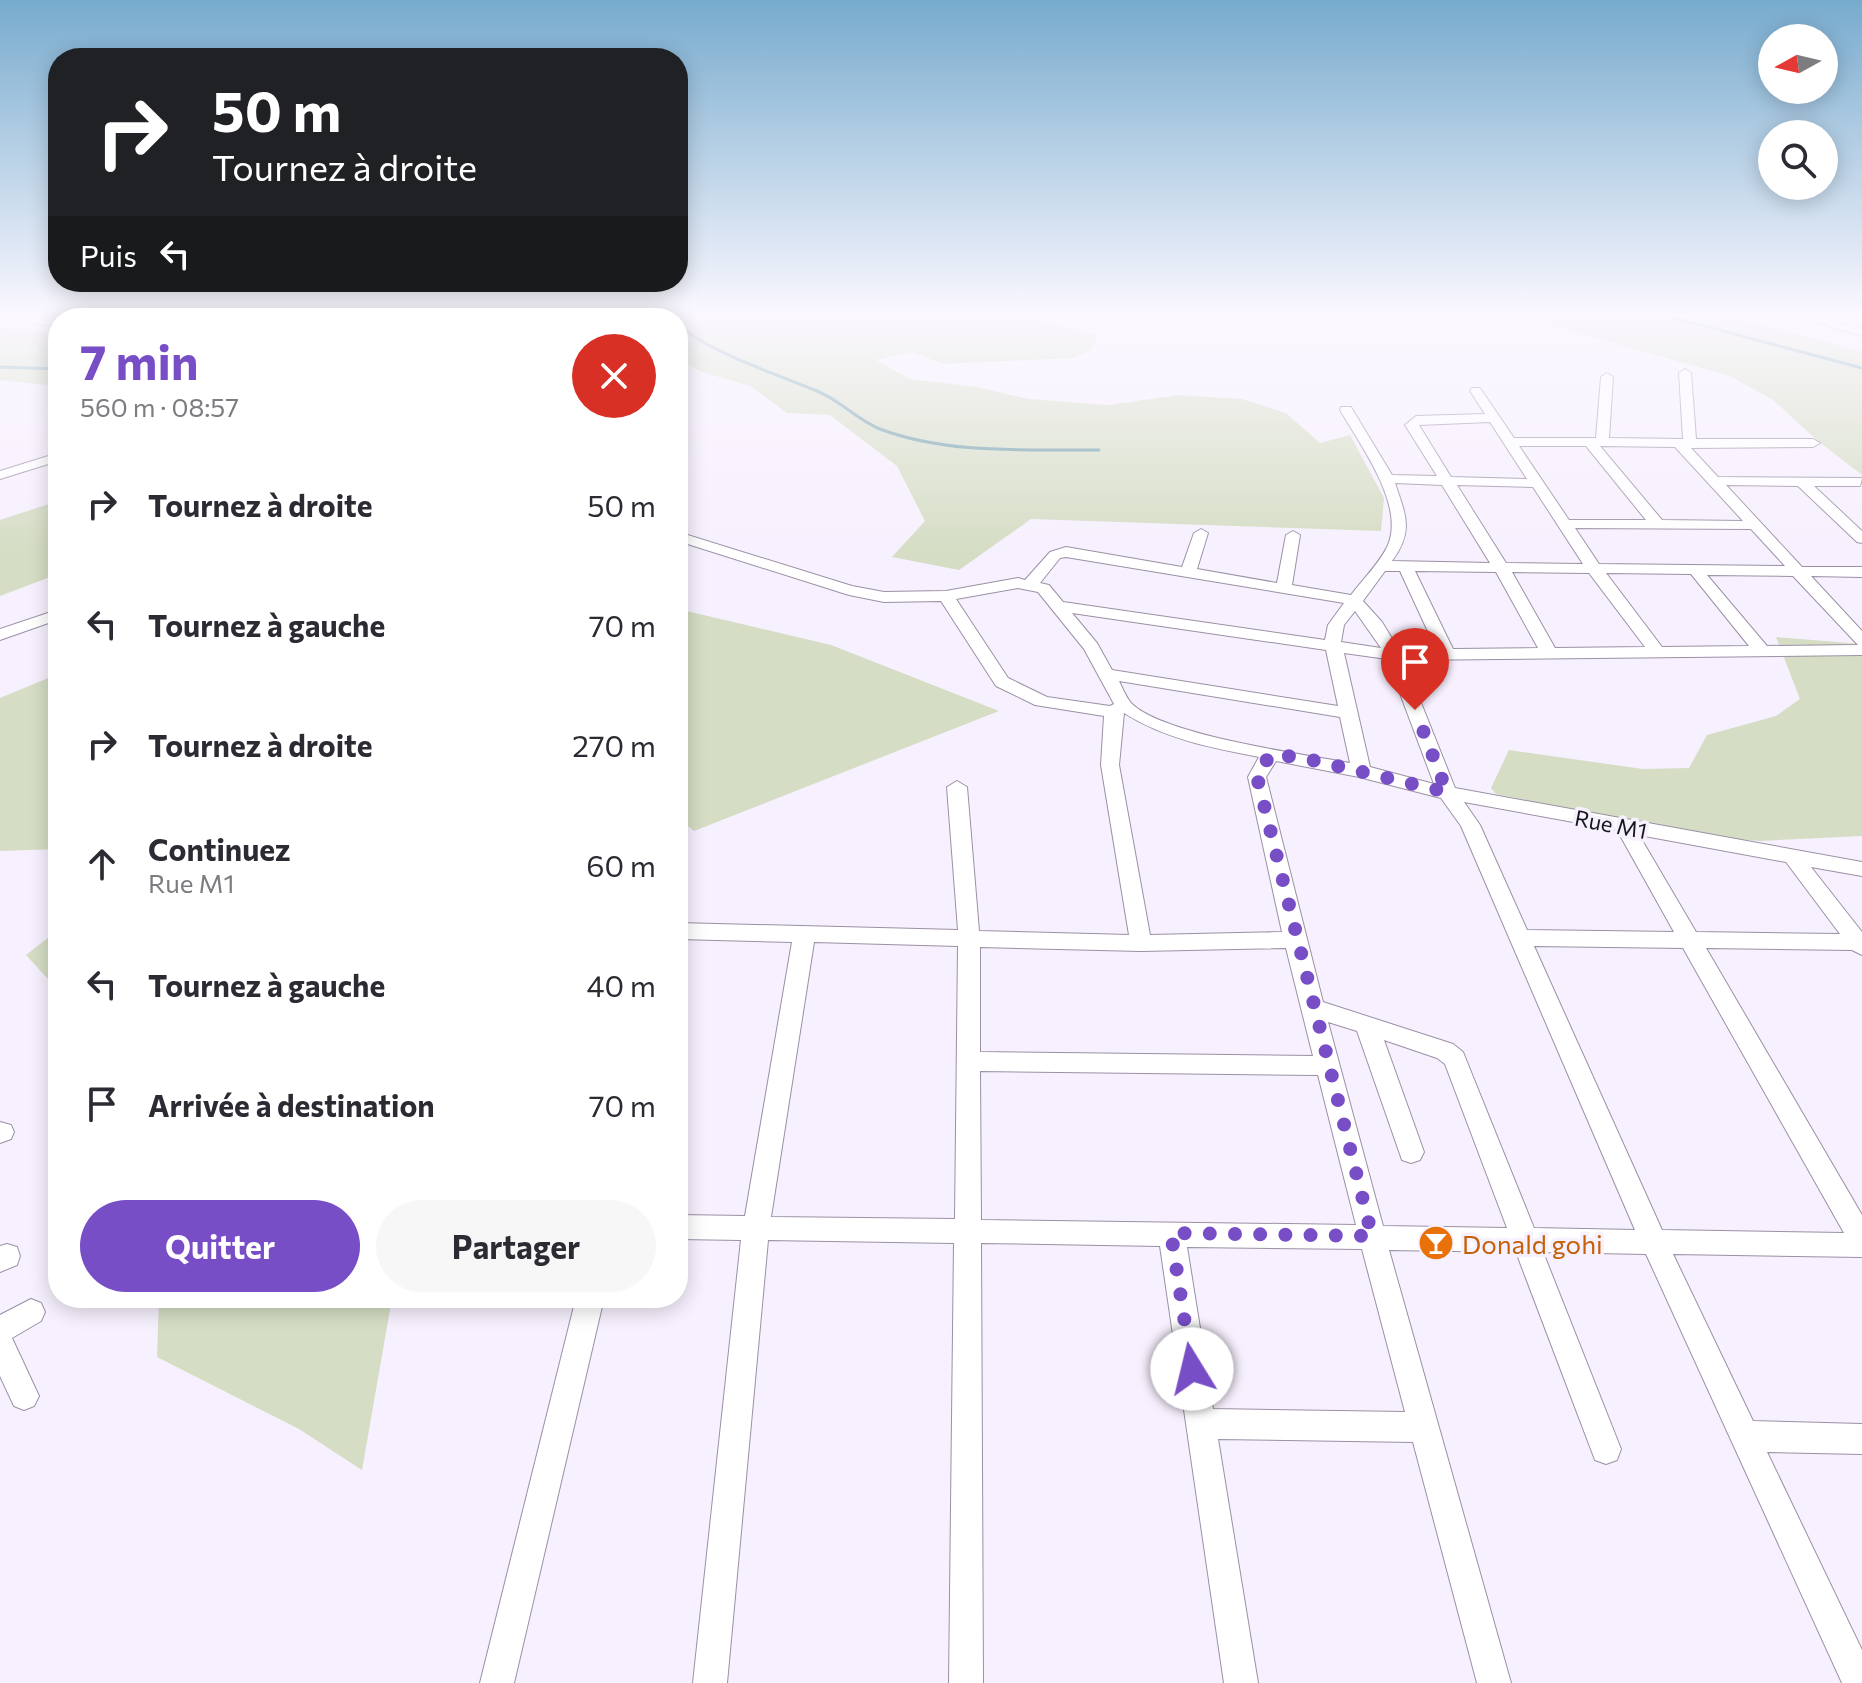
<!DOCTYPE html>
<html lang="fr">
<head>
<meta charset="utf-8">
<style>
  body { margin:0; font-family:Commissioner,sans-serif; background:#f7f7f7; color:#2b2b33; height:100vh; display:flex; flex-direction:column; font-size:30px; white-space:nowrap }
  * { box-sizing:border-box; margin:0 }
  p { font-size:26px; color:#7c7c81 }
  .icon { flex:none; width:44px; height:44px; fill:none; stroke:currentColor; stroke-width:2; stroke-linecap:round; stroke-linejoin:round }
  .map { position:relative; flex:1; overflow:hidden }
  .sheet { position:absolute; left:48px; top:308px; width:640px; height:1000px; display:flex; flex-direction:column; background:#fff; border-radius:32px; box-shadow:0 4px 20px #0003 }
  .sheet>* { flex:none }
  .hud { position:absolute; left:48px; top:48px; width:640px; height:244px; border-radius:32px; box-shadow:0 4px 20px #0003; background:#202124; color:#fff; overflow:hidden }
  .needle { width:52px; rotate:262deg }
  .fabs { position:absolute; left:1758px; top:24px; display:grid; gap:16px }
  .fabs a { display:grid; place-items:center; width:80px; height:80px; border-radius:50%; background:#fff; box-shadow:0 4px 20px #0003; font-size:40px }
  .pin { position:absolute; display:grid; place-items:center; width:68px; height:68px; color:#fff; margin:-82px -34px; border-radius:50% 50% 50% 0; rotate:-45deg; box-shadow:0 0 8px #0007 }
  .pin .icon { rotate:45deg }
  .me { position:absolute; width:88px; margin:-44px; rotate:351deg; stroke-linejoin:round; filter:drop-shadow(0 0 6px #0008) }
  .turn { display:flex; align-items:center; gap:28px; height:168px; padding:0 32px; font-size:36px }
  .turn .icon { width:104px; height:104px; stroke-width:2.5 }
  .turn b { display:block; font-size:56px; line-height:68px }
  .then { display:flex; align-items:center; height:76px; padding:0 32px; background:#0003; gap:16px; font-size:30px }
  .round { display:grid; place-items:center; flex:none; width:84px; height:84px; border-radius:42px; background:#f7f7f7 }
  .head { display:flex; align-items:center; justify-content:space-between; height:136px; padding:0 32px }
  h1 { font-size:48px; font-weight:700; line-height:60px; color:#784ec7 }
  .button { display:flex; gap:16px; margin-top:auto; padding:16px 32px }
  .button a { flex:1; height:92px; border-radius:48px; background:#784ec7; color:#fff; font-size:32px; font-weight:700; line-height:92px; text-align:center }
  .button a+a { background:#f7f7f7; color:#2b2b33 }
  ul { padding:0; list-style:none }
  li { display:flex; align-items:center; gap:24px; height:120px; padding:0 32px }
  li div { flex:1 }
  li b { display:block; font-size:30px }
  li em { font-style:normal }
  .map>svg:first-child { display:block }
  .green { fill:#d5ddc4 }
  .lines { fill:none; stroke-linecap:round; stroke-linejoin:round }
  .stream-far1 { stroke:#6f9da8; stroke-width:3 }
  .stream { stroke:#6f9da8; stroke-width:6 }
  .minor-casing { stroke:#9b90a4; stroke-width:2 }
  .minor { fill:#fff; fill-rule:evenodd }
  .route { stroke:#784ec7; stroke-width:14; stroke-dasharray:0 25.2 }
  .labels { text-anchor:middle; dominant-baseline:central; stroke-width:7; stroke-linejoin:round; paint-order:stroke }
  .street-label { font-size:22px; fill:#19151c; stroke:#f7f0fe }
  .near-food-label { font-size:26px; fill:#c56008; stroke:#f7f0fe; text-anchor:start }
</style>
</head>
<body>
<div class="map">
<svg width="1862" height="1683" viewBox="0 0 1862 1683">
  <rect width="100%" height="100%" fill="#f7f0fe"/>
  <path class="green" d="M568,316H821L856,320L876,316H1022L1097,335L1093,349L1074,358L943,364L912,352L876,360L910,379L977,387L1029,399L1109,405L1178,395L1242,399L1286,413L1320,443L1350,435L1384,498L1381,531L1031,519L959,570L892,557L925,521L897,466L830,415L787,413L750,386L702,372L678,360V318Z
    M1518,316H1731L1862,352V475L1818,441L1773,400L1730,376Z
    M0,328L34,330L58,337V386L0,380Z
    M58,501V574L0,596V520Z
    M678,609L831,645L999,711L694,831L678,818Z
    M1776,637L1862,644V836L1759,841L1702,836L1496,794L1491,788L1509,750L1643,769L1689,768L1707,735L1776,716L1800,699Z
    M58,674V849L0,851V698Z
    M58,930V990L26,955Z
    M159,1298H392L362,1470L299,1429L157,1357Z"/>
  <g class="lines">
    <path class="stream-far1" d="M1667,316L1862,368
      M678,326C721,357 769,371 817,391C840,400 857,420 880,429C949,455 1027,449 1099,450
      M0,367L58,369"/>
    <path class="stream" d="M242,1303L244,1298"/>
    <defs>
      <path id="minor" d="M191,316H203L190,318Z
        M281,316H293V318H281Z
        M391,316H408L390,318Z
        M1795,316H1814L1862,329V336Z
        M33,318L58,320V326L29,323L27,321Z
        M1685,369L1691,373L1696,439H1813L1820,443L1813,447L1691,448L1718,477L1862,478L1860,486H1814L1862,531V543L1857,542L1798,486L1726,485L1802,567H1862V577L1811,576L1862,631V655L1404,660L1455,788L1862,862V876L1811,867L1862,932V955L1852,950L1706,948L1862,1215V1257L1673,1254L1753,1421L1862,1424V1454L1767,1452L1862,1650V1683H1842L1646,1254L1543,1252L1621,1449L1617,1460L1606,1464L1595,1460L1516,1252L1389,1250L1511,1683H1477L1413,1442L1218,1439L1258,1683H1224L1160,1246L981,1243L983,1683H949L954,1243L768,1240L727,1683H693L741,1240L678,1239V1215L745,1216L792,942L678,939V923L958,930L947,787L957,781L967,787L979,931L1129,935L1101,765L1104,716L1035,705L996,686L941,601L884,602L849,595L678,541V532L852,586L884,592L946,591L1018,578L1025,580L1050,552L1066,547L1182,567L1194,533L1201,529L1208,533L1197,569L1277,583L1286,535L1293,531L1300,535L1292,585L1351,595C1362,580 1380,563 1388,545C1405,504 1360,445 1340,410L1341,407H1351L1392,475L1437,476L1405,425L1416,416L1485,414L1470,391L1472,388H1480L1514,438H1596L1601,377L1607,373L1613,377L1609,438L1683,439L1679,373ZM1490,422L1527,479L1451,477L1419,425ZM1519,446H1586L1646,520H1569ZM1600,446L1675,447L1743,521L1662,520ZM1395,483L1442,485L1490,563L1392,561C1414,531 1406,516 1395,483ZM1457,485L1533,487L1583,564L1506,563ZM1575,528L1751,529L1785,566L1599,564ZM1066,557L1344,603L1328,625L1325,640L1063,602L1049,585L1040,583L1060,558ZM1385,571H1400L1436,649L1399,650L1382,622L1363,601ZM1415,571L1496,572L1538,648L1453,649ZM1512,572L1589,573L1645,647L1555,648ZM1606,573L1691,574L1749,646L1662,647ZM1707,575L1793,576L1858,645L1767,646ZM1018,588L1038,592L1084,649L1114,704L1110,706L1047,697L1008,678L956,599ZM1355,611L1381,648L1341,642L1344,625ZM1072,613L1326,650L1338,706L1112,670L1097,643ZM1344,653L1387,659L1434,784L1370,767ZM1119,681L1340,717L1350,763C1302,754 1162,735 1131,703C1126,697 1122,687 1119,681ZM1124,713C1165,739 1212,748 1259,757L1248,777L1282,932L1150,935L1119,765ZM1276,761L1359,777L1441,798L1461,826L1635,1230L1534,1228L1463,1052L1453,1044L1323,1002L1266,777ZM1464,802L1617,830L1674,932L1527,930L1480,825ZM1639,835L1786,862L1840,934L1696,932ZM814,942L958,946L955,1219L771,1217ZM1534,946L1683,948L1844,1233L1662,1230ZM980,947L1141,951L1286,948L1313,1056L980,1052ZM1328,1022L1357,1031L1402,1160L1411,1163L1420,1160L1424,1152L1384,1040L1437,1058L1445,1064L1507,1228L1383,1226ZM980,1071L1318,1075L1356,1225L981,1220ZM1187,1247L1362,1249L1405,1412L1213,1409Z
        M58,453V461L0,479V471Z
        M51,612L57,614V620L0,640V629Z
        M0,1122L11,1125L14,1132L11,1139L0,1143Z
        M7,1244L17,1247L20,1256L17,1265L0,1272V1246Z
        M576,1298H604L514,1683H480Z
        M31,1299L41,1303L45,1312L41,1321L12,1338L39,1396L34,1406L24,1410L14,1406L0,1376V1315Z"/>
    </defs>
    <use href="#minor" class="minor-casing"/>
    <use href="#minor" class="minor"/>
  </g>
  <linearGradient id="sky" x2="0" y2="1"><stop stop-color="#77abce"/><stop offset="0.57" stop-color="#fbf8ff"/><stop offset="1" stop-color="#fbf8ff" stop-opacity="0"/></linearGradient>
  <rect width="1862" height="552" fill="url(#sky)"/>
  <g class="lines">
    <path class="route" d="M1192,1369L1171,1233L1372,1236L1257,777L1260,768L1272,754L1303,758L1447,792L1415,710"/>
  </g>
  <defs>
    <symbol id="bar-disc" viewBox="-11 -11 22 22"><circle r="9.5" fill="#e8710a" stroke="#f7f0fe"/><path d="M-6-5H6L.8 .8V4.5H3.5V6h-7V4.5H-.8V.8Z" fill="#fff"/></symbol>
  </defs>
  <g fill-rule="evenodd">
    <use href="#bar-disc" x="1416" y="1223" width="40" height="40"/>
  </g>
  <g class="labels">
    <g class="street-label">
      <text transform="translate(1611 824) rotate(11)">Rue M1</text>
    </g>
    <g class="near-food-label">
      <text x="1462" y="1243">Donald gohi</text>
    </g>
  </g>
</svg>
<div class="fabs">
<a><svg class="needle" viewBox="-14 -14 28 28"><path d="M0-13l5 13h-10z" fill="#e53935"/><path d="M0 13l5-13h-10z" fill="#7c7c81"/></svg></a>
<a><svg class="icon" aria-label="search" viewBox="0 0 24 24"><circle cx="10" cy="10" r="6"/><path d="M15 15l6 6"/></svg></a>
</div>
<div class="pin" style="left:1415px;top:710px;background:#d93025"><svg class="icon" aria-label="arrive" viewBox="0 0 24 24"><path d="M6 21V4h12l-3 4 3 4H6"/></svg></div>
<svg class="me" style="left:1192px;top:1369px" viewBox="-20 -20 40 40"><circle r="19" fill="#fff"/><path d="M0-13L10 11 0 6-10 11z" fill="#784ec7"/></svg>
<div class="hud">
<div class="turn"><svg class="icon" aria-label="right" viewBox="0 0 24 24"><path d="M7 20v-9h11M14 6l5 5-5 5"/></svg><div><b>50 m</b>Tournez à droite</div></div>
<div class="then">Puis<svg class="icon" aria-label="left" viewBox="0 0 24 24"><path d="M17 20v-9H6M10 6l-5 5 5 5"/></svg></div>
</div>
<section class="sheet">
<div class="head"><div><h1>7 min</h1><p>560 m · 08:57</p></div><a class="round" style="background:#d93025;color:#fff"><svg class="icon" aria-label="close" viewBox="0 0 24 24"><path d="M6 6l12 12M18 6L6 18"/></svg></a></div>
<ul>
<li><svg class="icon" aria-label="right" viewBox="0 0 24 24"><path d="M7 20v-9h11M14 6l5 5-5 5"/></svg><div><b>Tournez à droite</b></div><em>50 m</em></li>
<li><svg class="icon" aria-label="left" viewBox="0 0 24 24"><path d="M17 20v-9H6M10 6l-5 5 5 5"/></svg><div><b>Tournez à gauche</b></div><em>70 m</em></li>
<li><svg class="icon" aria-label="right" viewBox="0 0 24 24"><path d="M7 20v-9h11M14 6l5 5-5 5"/></svg><div><b>Tournez à droite</b></div><em>270 m</em></li>
<li><svg class="icon" aria-label="ahead" viewBox="0 0 24 24"><path d="M12 20V5M6 11l6-6 6 6"/></svg><div><b>Continuez</b><p>Rue M1</p></div><em>60 m</em></li>
<li><svg class="icon" aria-label="left" viewBox="0 0 24 24"><path d="M17 20v-9H6M10 6l-5 5 5 5"/></svg><div><b>Tournez à gauche</b></div><em>40 m</em></li>
<li><svg class="icon" aria-label="arrive" viewBox="0 0 24 24"><path d="M6 21V4h12l-3 4 3 4H6"/></svg><div><b>Arrivée à destination</b></div><em>70 m</em></li>
</ul>
<div class="button"><a>Quitter</a><a>Partager</a></div>
</section>
</div>
</body>
</html>
